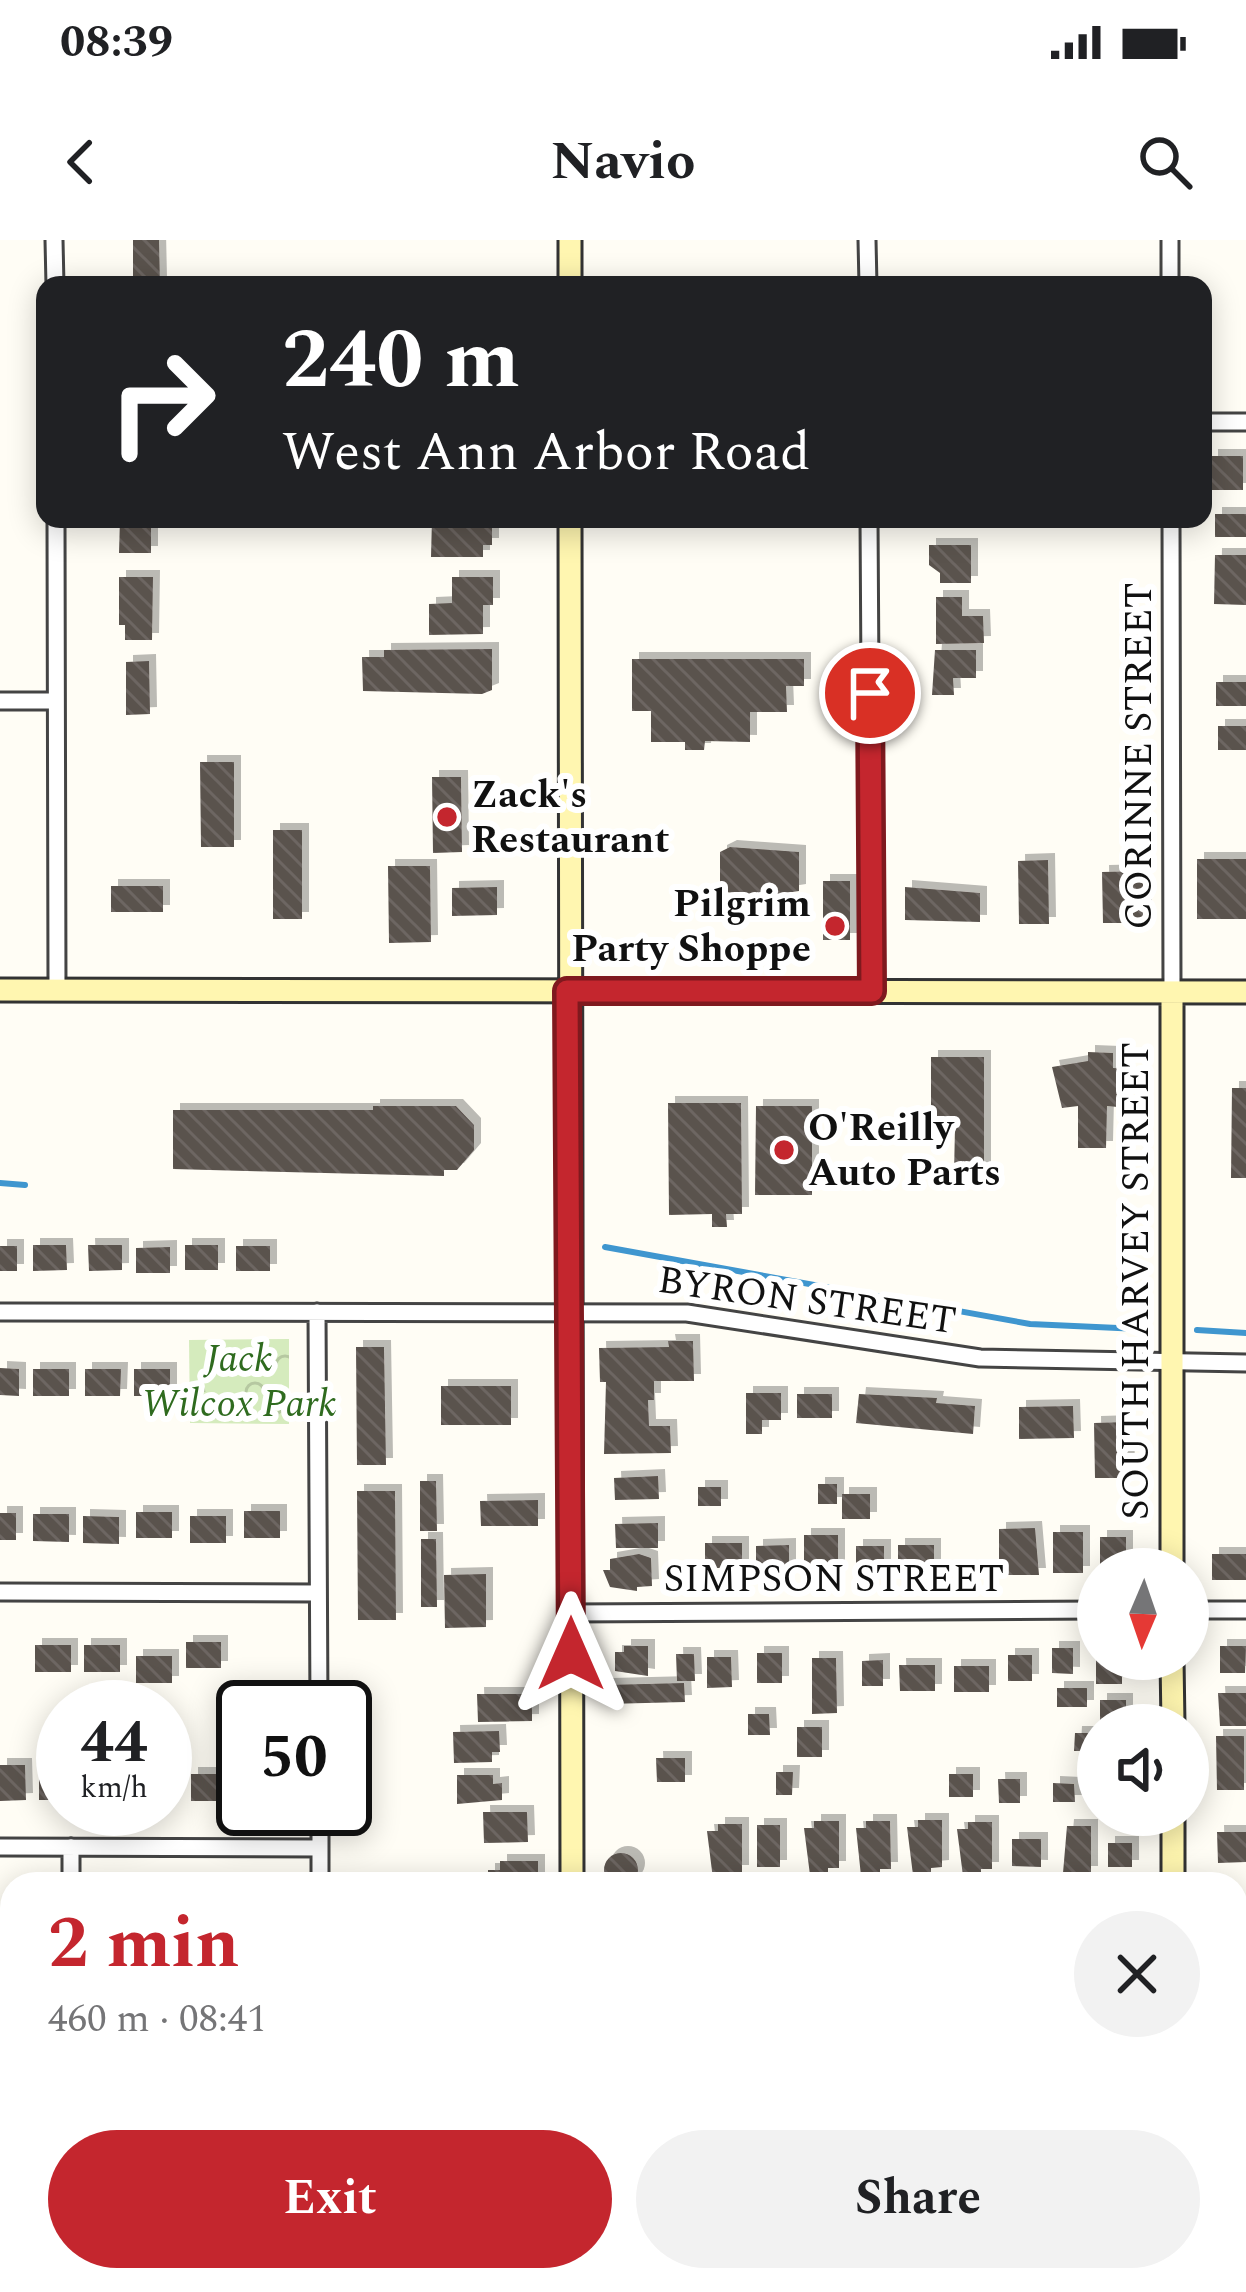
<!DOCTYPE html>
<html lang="en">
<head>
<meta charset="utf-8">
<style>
  body { margin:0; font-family:Spectral,serif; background:#f2f2f2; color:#202124; height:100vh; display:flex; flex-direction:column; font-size:45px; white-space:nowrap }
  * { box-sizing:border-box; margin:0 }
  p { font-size:39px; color:#757577 }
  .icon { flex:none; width:66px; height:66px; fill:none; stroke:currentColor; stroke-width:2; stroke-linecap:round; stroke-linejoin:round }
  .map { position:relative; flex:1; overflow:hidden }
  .side { position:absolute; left:0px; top:1632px; width:1248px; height:420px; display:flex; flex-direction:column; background:#fff; border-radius:36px 36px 0 0; box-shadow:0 6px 30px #0003 }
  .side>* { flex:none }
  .top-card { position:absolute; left:36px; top:36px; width:1176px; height:252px; border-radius:24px; box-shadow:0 6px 30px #0003; background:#202124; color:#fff; overflow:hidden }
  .needle { width:78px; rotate:182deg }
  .buttons { position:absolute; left:1077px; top:1308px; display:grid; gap:24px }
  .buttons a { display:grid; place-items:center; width:132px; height:132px; border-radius:50%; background:#fff; box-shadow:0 6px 30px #0003; font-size:60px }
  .speed { position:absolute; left:36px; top:1440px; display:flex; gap:24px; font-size:60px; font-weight:700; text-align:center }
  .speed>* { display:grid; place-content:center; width:156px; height:156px; border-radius:50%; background:#fff; box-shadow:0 6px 30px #0003; line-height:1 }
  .speed small { font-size:30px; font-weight:400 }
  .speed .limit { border:6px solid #111; border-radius:18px; background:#fff; color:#111 }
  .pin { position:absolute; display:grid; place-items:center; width:102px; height:102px; color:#fff; margin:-51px; border:6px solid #fff; border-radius:50%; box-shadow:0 3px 12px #0007 }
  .me { position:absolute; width:132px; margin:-66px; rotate:0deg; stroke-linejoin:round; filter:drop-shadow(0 0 9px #0008) }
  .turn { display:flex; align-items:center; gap:42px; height:252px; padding:0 48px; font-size:54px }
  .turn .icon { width:156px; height:156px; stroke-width:2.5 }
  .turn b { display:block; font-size:84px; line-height:102px }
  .round { display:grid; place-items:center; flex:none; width:126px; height:126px; border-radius:63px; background:#f2f2f2 }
  .headline { display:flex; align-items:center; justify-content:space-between; height:204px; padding:0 48px }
  h1 { font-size:72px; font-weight:700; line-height:90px; color:#c4262e }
  .button { display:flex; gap:24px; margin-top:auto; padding:24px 48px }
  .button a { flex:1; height:138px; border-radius:72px; background:#c4262e; color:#fff; font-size:48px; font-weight:700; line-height:138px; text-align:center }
  .button a+a { background:#f2f2f2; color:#202124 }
  .status { display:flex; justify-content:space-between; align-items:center; height:84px; padding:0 60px; background:#fff; direction:ltr }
  .status svg { height:33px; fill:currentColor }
  header { display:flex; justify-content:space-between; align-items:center; height:156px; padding:0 48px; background:#fff; font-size:54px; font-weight:700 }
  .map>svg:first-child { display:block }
  .park { fill:url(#park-crowns) }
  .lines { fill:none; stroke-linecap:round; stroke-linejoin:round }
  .stream { stroke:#3f96cf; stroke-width:6 }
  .building { fill:url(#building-back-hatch); filter:url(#shadow) }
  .street-casing { stroke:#444; stroke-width:21 }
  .secondary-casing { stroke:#333; stroke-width:27 }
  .street { stroke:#fff; stroke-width:15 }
  .secondary { stroke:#fff6b0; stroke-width:21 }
  .route-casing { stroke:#7f191e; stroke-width:30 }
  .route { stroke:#c4262e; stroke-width:21 }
  .poi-dot { fill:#c4262e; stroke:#fff; stroke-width:4.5 }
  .labels { text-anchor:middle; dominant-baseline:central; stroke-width:12; stroke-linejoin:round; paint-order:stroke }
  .street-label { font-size:39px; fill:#111; stroke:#fff }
  .poi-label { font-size:39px; font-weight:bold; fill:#111; stroke:#fff; text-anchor:start }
  .park-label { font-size:39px; font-style:italic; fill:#2f6b1f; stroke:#fff }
</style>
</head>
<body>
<div class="status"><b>08:39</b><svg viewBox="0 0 49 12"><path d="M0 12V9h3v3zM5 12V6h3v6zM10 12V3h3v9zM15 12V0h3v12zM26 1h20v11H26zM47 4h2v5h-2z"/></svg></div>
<header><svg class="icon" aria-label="back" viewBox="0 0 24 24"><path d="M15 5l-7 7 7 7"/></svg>Navio<svg class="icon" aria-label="search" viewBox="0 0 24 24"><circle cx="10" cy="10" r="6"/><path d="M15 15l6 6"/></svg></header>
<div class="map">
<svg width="1246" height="2052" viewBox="0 0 1246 2052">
  <defs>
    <pattern id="park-crowns" width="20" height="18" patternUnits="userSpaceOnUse" patternTransform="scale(3)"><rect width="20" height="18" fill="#d5ebbd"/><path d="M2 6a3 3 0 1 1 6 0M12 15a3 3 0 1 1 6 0" fill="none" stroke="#b6c8a1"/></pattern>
    <pattern id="building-back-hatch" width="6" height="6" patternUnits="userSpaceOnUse" patternTransform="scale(3)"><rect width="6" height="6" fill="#5a524d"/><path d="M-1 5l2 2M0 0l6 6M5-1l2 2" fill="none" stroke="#6d6662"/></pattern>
    <filter id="shadow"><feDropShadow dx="7" dy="-7" stdDeviation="0" flood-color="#0004"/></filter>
  </defs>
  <rect width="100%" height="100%" fill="#fffdf5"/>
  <path class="park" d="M289,1099V1184L190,1183L189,1100Z"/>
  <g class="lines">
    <path class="stream" d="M0,943L25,945
      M605,1007L1030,1084L1140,1089
      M1197,1090L1246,1093"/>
  </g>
  <path class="building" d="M133,0H159L160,45H126V39H133Z
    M1211,216H1243V250H1211Z
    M1215,274H1246V297H1215Z
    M120,279H151V313H119Z
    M432,279H492V305H483V317H431Z
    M929,305H971V343H940V333L929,325Z
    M1215,315H1246V365L1214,364Z
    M119,337H153L152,400H125V385H119Z
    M452,337H493V365H483V394L429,395V364L452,363Z
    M936,357H962V376H983L984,403L936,404Z
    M492,409V450L482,454L363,451L362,417H384V410Z
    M935,410H976V438H953L954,455H932Z
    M632,419H804V446H786L787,472H750V502L705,501L704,510H685V502H651V471H632Z
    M149,421L150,474L126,475V422Z
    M1216,442H1246V466H1216Z
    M1218,486H1246V510H1218Z
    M200,522H234V607H201Z
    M432,537H461L462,612L433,613Z
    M273,590H302V679H273Z
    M730,607L799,612V651L773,655V662H746V655L720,651V612Z
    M1197,619H1246V679H1197Z
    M1048,620L1049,684H1019L1018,621Z
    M388,626H430L431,702L389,703Z
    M1144,631L1145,683H1103L1102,632Z
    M823,641H850V700H823Z
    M111,646H163V672H111Z
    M497,647V675L452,676V648Z
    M905,647L980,653V682L905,680Z
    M1088,812L1113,813V828H1119L1118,867L1107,866L1106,908H1078V866L1062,868L1052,827L1088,821Z
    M931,817H984V934H954L955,887H931Z
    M1232,848H1246V938H1231Z
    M668,863H741L742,974H726L727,987H712V974L669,975Z
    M373,866H456L474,885V910L457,930H444V936L173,929V870H373Z
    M756,866H812V955H755Z
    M33,1005H66L67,1030L33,1031Z
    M88,1005H122V1030L89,1031Z
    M185,1005H218V1030H185Z
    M0,1006H17V1031H0Z
    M236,1006H270V1031H236Z
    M170,1007V1033H136V1008Z
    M668,1101H693L694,1141H654V1160H648L649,1186H670L671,1213L604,1214L606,1142H600L599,1108L669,1107Z
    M356,1107H384L386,1225H357Z
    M0,1128L19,1129V1156L0,1155Z
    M33,1129H69V1156H33Z
    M85,1129H121L120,1156H85Z
    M134,1129H170V1156H134Z
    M441,1146H511V1185H441Z
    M746,1153H781V1180H762V1194H746Z
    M797,1154H832V1178H797Z
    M859,1154L937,1158L936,1163L975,1166L973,1194L856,1183Z
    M1073,1166L1074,1198L1019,1199V1167Z
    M1127,1182L1128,1238H1095L1094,1183Z
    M658,1236L659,1259L615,1260L614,1238Z
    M420,1241H436L437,1291H420Z
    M818,1244H837V1264H818Z
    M698,1247H721V1266H698Z
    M357,1251H395L396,1380H358Z
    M842,1254H870V1279H842Z
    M538,1260V1286H481L480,1261Z
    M244,1271H280V1298H244Z
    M136,1272H172V1298H136Z
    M0,1273H16V1300H0Z
    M33,1274H69V1302L33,1301Z
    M83,1276L119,1277V1304L83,1303Z
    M190,1276H226V1303H190Z
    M658,1283V1308H616L615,1284Z
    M1035,1288L1039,1335H999V1289Z
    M1053,1292H1083V1333H1053Z
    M804,1295H838V1329H804Z
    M1100,1297H1126V1329H1100Z
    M421,1299H436L437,1367H421Z
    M705,1303H742V1328H705Z
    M789,1305V1332H756V1306Z
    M898,1305H934V1331H898Z
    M856,1306H884V1333H856Z
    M639,1314L651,1318L652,1346L637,1347V1351L610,1347L603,1330H610V1319Z
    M1212,1314H1246V1340H1212Z
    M486,1334V1387L445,1388L444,1335Z
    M186,1402H221V1428H186Z
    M35,1405H71V1432H35Z
    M84,1405H120V1432H84Z
    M624,1406H648V1436L615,1431V1412H624Z
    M1220,1406H1246L1245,1433H1220Z
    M1052,1408H1073V1434L1052,1433Z
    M757,1413H782V1443H757Z
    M676,1414H694L695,1441H677Z
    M1008,1415H1032V1441H1008Z
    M136,1416H172V1443H136Z
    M707,1417H731L732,1447L707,1448Z
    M812,1418H836L837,1473L812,1474Z
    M1096,1419H1122V1444H1096Z
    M883,1420V1446H862V1421Z
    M899,1425H935V1451H900Z
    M954,1426H989V1452H954Z
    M684,1443L685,1462L606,1464L605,1445Z
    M1057,1448H1087V1467H1057Z
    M1218,1453H1246V1486H1220Z
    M477,1454H532V1481L478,1482Z
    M1100,1460H1126V1485H1100Z
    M748,1474H769L770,1495H748Z
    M797,1487H822V1517H797Z
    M499,1491L500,1512H492V1522L454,1523L453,1492Z
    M1075,1493H1098V1530H1083V1511H1074Z
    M1216,1496H1244V1550H1217Z
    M656,1518H685V1542H657Z
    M0,1525H25L26,1560L0,1561Z
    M63,1532V1560H39V1533Z
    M776,1532H793L792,1555H776Z
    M191,1534H228L229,1561H191Z
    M949,1534H973V1557H949Z
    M457,1535H493V1544L502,1543V1560L457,1564Z
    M998,1539H1020V1563H999Z
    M1053,1543L1074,1544L1075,1562H1053Z
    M483,1572H527L528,1602L484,1603Z
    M918,1580H942V1627L931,1628V1634L913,1635L907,1587H918Z
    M814,1581H839V1628H828V1635H810L804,1588H814Z
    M866,1581H890L891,1629H880V1636H861L856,1588H866Z
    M968,1582H992V1629H981V1636H963L957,1589H968Z
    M718,1584H742V1632H731L732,1639H713L707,1591H718Z
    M757,1585H780V1627H757Z
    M1067,1586H1091V1633H1063Z
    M1217,1592H1246V1622L1218,1623Z
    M1012,1599H1041V1627L1012,1626Z
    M1108,1603H1132V1627H1108Z
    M604 1630a17 17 0 1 1 34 0a17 17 0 1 1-34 0Z
    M500,1621H538V1644L488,1640V1630H500Z
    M618,2040H687V2049L624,2052Z
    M903,2040H934V2052H903Z"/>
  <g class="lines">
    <defs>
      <path id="street" d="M54,0L55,45
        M867,0L868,45
        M1170,0V45
        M1203,182H1246
        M56,279L57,747
        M869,279L872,751
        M1171,279L1172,752
        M0,461H56
        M0,1072L687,1073L980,1118L1246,1123
        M317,1072L319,1467
        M0,1352L318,1353
        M1188,1370H1246
        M570,1373L1098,1370
        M320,1569V1644
        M0,1607L320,1608
        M71,1644V1607
        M1236,1671H1246
        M0,1902H12
        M1236,1972H1246
        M323,2040V2052
        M69,2052V2040"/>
      <path id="secondary" d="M570,0V45
        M570,279L572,1644
        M0,750L1246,752
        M1172,1329V752
        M1172,1419L1173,1485
        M1173,1575V1644
        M575,2040V2052
        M1175,2040L1176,2052"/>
    </defs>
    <use href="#street" class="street-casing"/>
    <use href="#secondary" class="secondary-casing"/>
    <use href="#street" class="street"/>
    <use href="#secondary" class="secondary"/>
  </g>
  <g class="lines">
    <defs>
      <path id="route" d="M571,1414L567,751H872L870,453"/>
    </defs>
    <use href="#route" class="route-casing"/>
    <use href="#route" class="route"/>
  </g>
  <g class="poi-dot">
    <circle cx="447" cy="577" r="12"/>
    <circle cx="835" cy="686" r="12"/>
    <circle cx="784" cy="910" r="12"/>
  </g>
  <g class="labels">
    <g class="street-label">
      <text transform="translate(1139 516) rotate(-90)">CORINNE STREET</text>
      <text transform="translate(1136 1041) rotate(-90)">SOUTH HARVEY STREET</text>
      <text transform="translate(807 1061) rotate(8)">BYRON STREET</text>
      <text x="834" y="1339">SIMPSON STREET</text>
    </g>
    <g class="poi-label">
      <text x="471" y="555">Zack's<tspan x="471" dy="45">Restaurant</tspan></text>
      <text x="811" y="664" text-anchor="end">Pilgrim<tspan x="811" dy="45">Party Shoppe</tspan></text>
      <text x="808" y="888">O'Reilly<tspan x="808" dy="45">Auto Parts</tspan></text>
    </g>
    <g class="park-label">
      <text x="239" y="1119">Jack<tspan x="239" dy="45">Wilcox Park</tspan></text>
    </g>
  </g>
</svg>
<div class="buttons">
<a><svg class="needle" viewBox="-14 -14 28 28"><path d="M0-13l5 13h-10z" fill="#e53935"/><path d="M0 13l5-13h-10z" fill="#757577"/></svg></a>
<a><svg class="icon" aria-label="sound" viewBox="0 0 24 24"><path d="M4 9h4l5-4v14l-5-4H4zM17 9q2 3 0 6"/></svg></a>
</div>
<div class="speed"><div>44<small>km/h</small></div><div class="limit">50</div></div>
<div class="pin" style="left:870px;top:453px;background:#d93025"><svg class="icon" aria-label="arrive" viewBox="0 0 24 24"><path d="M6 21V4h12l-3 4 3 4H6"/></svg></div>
<svg class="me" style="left:571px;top:1414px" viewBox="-20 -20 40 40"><path d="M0-17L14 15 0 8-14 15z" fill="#c4262e" stroke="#fff" stroke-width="4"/></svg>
<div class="top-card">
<div class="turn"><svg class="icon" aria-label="right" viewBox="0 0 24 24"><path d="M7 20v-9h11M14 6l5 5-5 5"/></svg><div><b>240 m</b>West Ann Arbor Road</div></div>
</div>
<section class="side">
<div class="headline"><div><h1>2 min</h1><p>460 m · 08:41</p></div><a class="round"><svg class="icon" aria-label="close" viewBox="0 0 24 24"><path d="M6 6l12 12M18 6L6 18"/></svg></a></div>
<div class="button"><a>Exit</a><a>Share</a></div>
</section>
</div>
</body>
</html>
